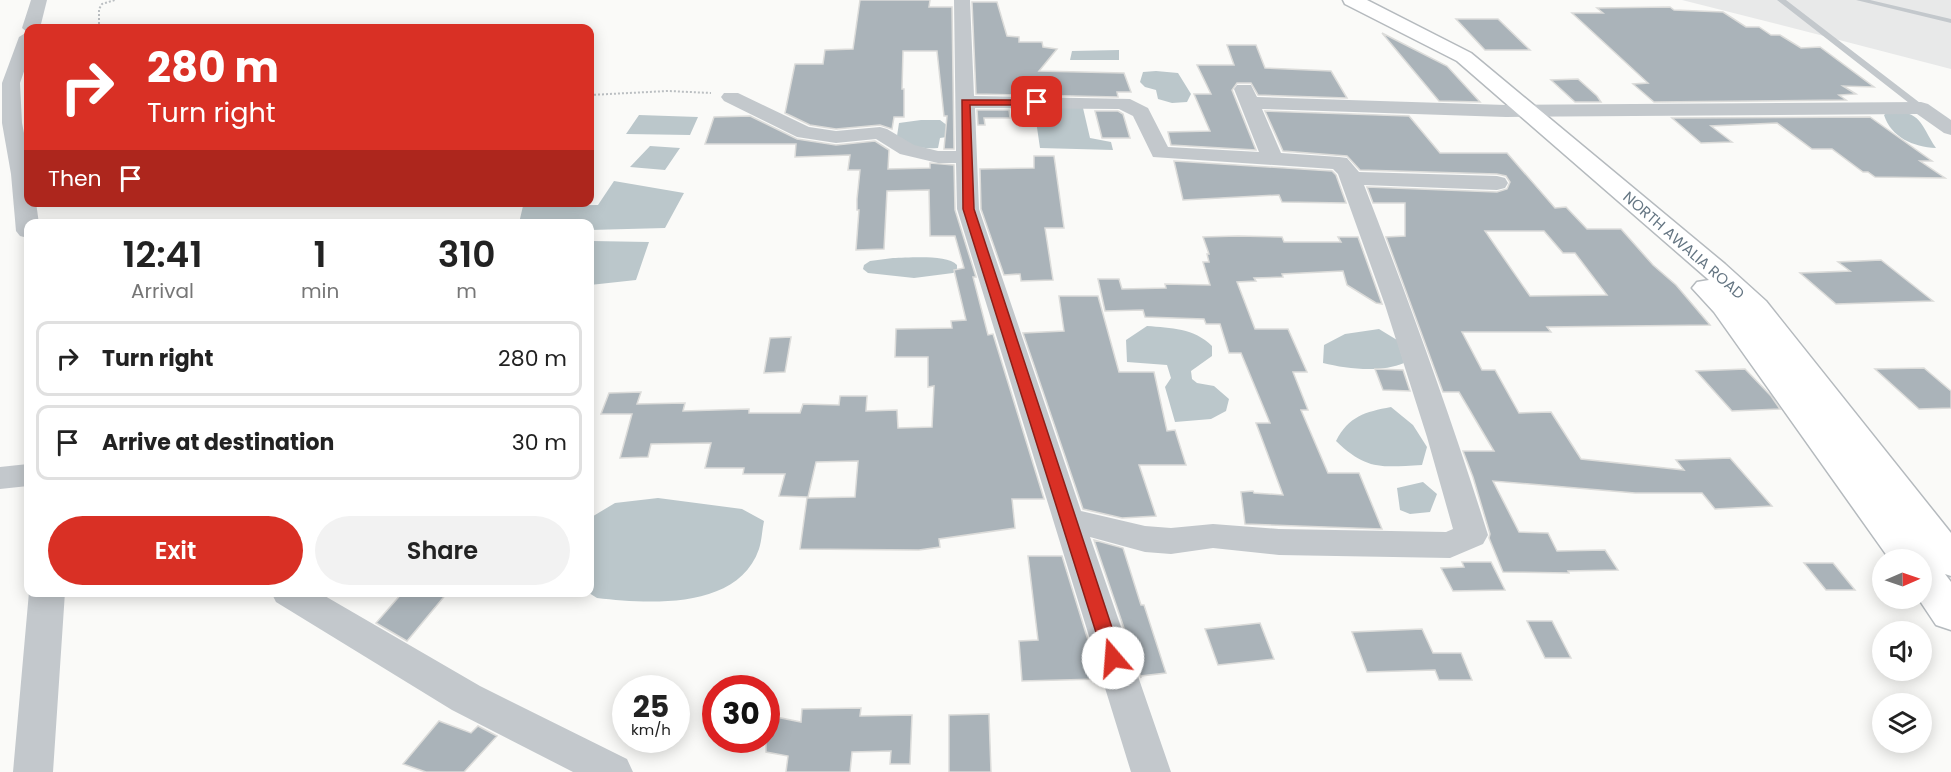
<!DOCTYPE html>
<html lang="en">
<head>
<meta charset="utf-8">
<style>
  body { margin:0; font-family:Poppins,sans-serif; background:#f2f2f2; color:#222; height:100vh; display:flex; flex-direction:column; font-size:22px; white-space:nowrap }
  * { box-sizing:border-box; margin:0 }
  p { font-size:20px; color:#767676 }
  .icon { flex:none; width:33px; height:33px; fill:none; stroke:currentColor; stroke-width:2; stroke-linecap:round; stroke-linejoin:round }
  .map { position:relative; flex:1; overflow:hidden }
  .side { position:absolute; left:24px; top:219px; width:570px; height:378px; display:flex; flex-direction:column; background:#fff; border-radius:12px; box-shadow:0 3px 15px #0003 }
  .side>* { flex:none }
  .hud { position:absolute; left:24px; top:24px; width:570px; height:183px; border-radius:12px; box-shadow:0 3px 15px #0003; background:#d93025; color:#fff; overflow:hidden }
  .needle { width:39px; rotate:88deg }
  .tools { position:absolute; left:1872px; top:549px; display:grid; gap:12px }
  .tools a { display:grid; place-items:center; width:60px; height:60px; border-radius:50%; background:#fff; box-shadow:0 3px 15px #0003; font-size:30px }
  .speed { position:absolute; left:612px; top:675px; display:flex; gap:12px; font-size:30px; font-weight:700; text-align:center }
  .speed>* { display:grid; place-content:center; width:78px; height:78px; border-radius:50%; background:#fff; box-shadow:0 3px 15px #0003; line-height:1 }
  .speed small { font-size:15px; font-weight:400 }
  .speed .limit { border:9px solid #d22; background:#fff; color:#111 }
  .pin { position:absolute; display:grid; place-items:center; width:51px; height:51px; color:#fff; margin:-26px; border-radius:12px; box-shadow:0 3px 9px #0006 }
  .me { position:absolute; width:66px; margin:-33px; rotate:342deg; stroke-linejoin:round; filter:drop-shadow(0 0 4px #0008) }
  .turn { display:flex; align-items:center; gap:21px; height:126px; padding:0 24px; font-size:27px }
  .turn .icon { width:78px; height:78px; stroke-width:2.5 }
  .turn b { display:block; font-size:42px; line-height:51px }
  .then { display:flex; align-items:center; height:57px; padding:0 24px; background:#0003; gap:12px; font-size:22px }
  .eta { display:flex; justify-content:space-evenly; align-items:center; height:102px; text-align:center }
  .eta b { font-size:36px; font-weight:600; line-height:42px }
  .cta { display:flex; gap:12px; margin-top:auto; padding:12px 24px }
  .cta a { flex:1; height:69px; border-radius:36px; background:#d93025; color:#fff; font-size:24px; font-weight:600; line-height:69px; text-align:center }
  .cta a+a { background:#f2f2f2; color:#222 }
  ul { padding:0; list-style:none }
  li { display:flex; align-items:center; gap:18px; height:75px; margin:0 12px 9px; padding:0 12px; border:3px solid #e0e0e0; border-radius:12px }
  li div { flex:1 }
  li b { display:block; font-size:22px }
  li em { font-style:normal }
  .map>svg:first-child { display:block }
  .built { fill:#e8e9e9 }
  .water { fill:#bbc7cb }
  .building { fill:#aab3b9; stroke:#dcdcda; stroke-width:1.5; fill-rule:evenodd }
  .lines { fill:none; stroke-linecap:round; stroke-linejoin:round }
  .primary-casing { stroke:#b5babe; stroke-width:3 }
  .path { stroke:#bbbfc2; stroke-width:2; stroke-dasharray:2 2; stroke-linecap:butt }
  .lane { fill:#c3c8cc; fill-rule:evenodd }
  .street { fill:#c3c8cc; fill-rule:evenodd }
  .primary { fill:#fff; fill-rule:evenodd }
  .route { fill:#d93025; stroke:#8d1f18; stroke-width:1.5 }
  .labels { text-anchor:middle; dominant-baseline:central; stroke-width:6; stroke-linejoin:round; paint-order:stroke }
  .street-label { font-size:15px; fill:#657683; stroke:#fff }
</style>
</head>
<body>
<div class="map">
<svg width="1951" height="772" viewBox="0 0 1951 772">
  <rect width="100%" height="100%" fill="#fafaf8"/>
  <path class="built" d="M1682,0H1951V69L1816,34Z"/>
  <path class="water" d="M1119,50V60H1070L1072,51Z
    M1156,71L1178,73L1191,94L1187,102L1172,103L1158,99L1156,90L1145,87L1140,82L1143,72Z
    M1034,107L1083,108L1090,138L1111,142L1113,150L1040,148Z
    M1889,111C1922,111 1920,124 1936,148C1913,147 1891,137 1884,115Z
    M639,115L698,117L690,135L626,134Z
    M921,120H940L952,129L953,136L940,138L938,148C921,149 910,147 897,136L899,123Z
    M650,146L680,148L665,170L630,167Z
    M614,181L684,193L665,228L590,230V224L519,223L523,206L598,205Z
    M592,241L649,242L636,280L590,285V252Z
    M893,258C908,258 947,254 957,265V270L953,273L914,278L868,273L863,269L864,265L870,261Z
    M1147,326C1171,328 1194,328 1212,346V356L1191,371L1192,379L1197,383L1214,386L1229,399L1226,411L1211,419L1175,422L1165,387L1171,378L1167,365L1127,362L1126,340Z
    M1379,329L1397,340L1404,363C1381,373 1347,369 1323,363L1324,345L1345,334Z
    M1391,407L1413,425L1427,447L1422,465C1382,467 1367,471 1336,441C1349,416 1365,412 1391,407Z
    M1423,482L1437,494L1430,512L1410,514L1400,510L1397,488Z
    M658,498L742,509L764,521C762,530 762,540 759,549C738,610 649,604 597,598L589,593L590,518L615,503Z"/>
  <path class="building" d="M860,0H930L929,7H952L954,149H944L947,116H944L937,51H903L902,89H904V117H894L892,129L880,125L836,129L810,125L785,113L795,64H823L825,50L853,49Z
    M972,2H997L1007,36L1019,37V42H1042L1043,47L1057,49L1039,71L1124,73L1131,92H1117L1118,97L976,94Z
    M1670,7L1674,10L1723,12L1746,27H1759L1771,35H1780L1801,48L1820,47L1874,87L1843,86L1856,94L1839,95L1846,100L1654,102L1633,84L1648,83L1572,13H1603L1597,8Z
    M1456,19H1498L1530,50H1485Z
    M1382,33L1447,66L1480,102L1439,101Z
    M1227,45H1256L1265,68L1331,71L1347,98L1258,95L1251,83H1237L1232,90L1256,150L1171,145L1168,132L1210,131L1194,94H1211L1197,65H1234Z
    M1578,79L1597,96L1601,102H1575L1551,80Z
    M977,110H1009L1010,118H984L985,125H978Z
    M1095,111H1118L1123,114L1130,138H1102Z
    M1265,111L1409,116L1440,153H1507L1555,208L1566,207L1587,229H1621L1653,265L1676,285L1710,325L1547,327L1551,332H1462L1482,370H1495L1519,413L1551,412L1581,459L1684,470L1676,460L1730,458L1772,506L1715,509L1702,493H1635L1493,481L1519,532L1548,533L1557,551L1605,550L1618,570L1568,571L1569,573L1503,572L1489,538L1490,534L1473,477L1463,451H1494L1459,392H1443L1386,237L1405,236V203H1373L1367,187L1497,192L1507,189L1510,182L1506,176L1497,174L1360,170L1347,156L1283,151ZM1485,231H1544L1563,253H1575L1607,295L1530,296Z
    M750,116L797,139L836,145L875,141L889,150L888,169L930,168V163L954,165L955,210L976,277H973L988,335L993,334L1044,499H1012L1015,528L939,539L940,547L919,550L800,549L807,498L855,497L858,461L816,462L808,497L779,496L785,474H743L744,468H705L711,443L651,444L648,457L620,458L632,414H601L609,393L641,392L637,404L685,403L683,411L749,409V413H800L803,404L839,405L840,396H867L866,411L897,410L898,428L932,427L934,386L928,387V357H895L896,329L952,328L951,321L966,320L954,270L964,268L955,236H930L929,190L887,191L884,249L856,250L859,210H857V199L860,170H848L850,155L795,157L796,144H705L714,117Z
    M1870,117L1932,161H1920L1945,178L1875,177L1868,172H1863L1832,149H1812L1777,123L1711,126L1732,142L1701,143L1672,118Z
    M1034,156H1054L1064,228H1045L1053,280L1021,281L1020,274L1004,275L981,209L980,169L1034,168Z
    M1174,161L1332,171L1336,175L1346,203L1282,202L1279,195L1183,200Z
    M1238,236L1282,237L1284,242H1341L1338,237H1358L1382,304L1376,303L1347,285L1343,271L1282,274L1283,277L1254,278L1256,281L1237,282L1255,329H1288L1307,372H1293L1308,410H1301L1328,473H1359L1382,529L1245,524L1241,492L1253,491L1254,493L1283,495L1256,423H1270L1241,353H1229L1220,324H1206L1204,319L1145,317L1143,310L1105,311L1098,279H1119L1122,289L1166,288L1165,284L1210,285L1203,262H1209L1207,254H1209L1203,237Z
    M1881,260L1933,301L1836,304L1800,273L1850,271L1838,262Z
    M1059,296H1098L1119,372H1154L1167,431L1175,430L1186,465H1139L1156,516L1122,518L1083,509L1023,333L1064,331Z
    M791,337L785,372L764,373L770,338Z
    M1924,368L1951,391V408L1919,409L1875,369Z
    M1375,369L1403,370L1410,391L1383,390Z
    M1745,369L1771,396L1780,409L1732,411L1696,371Z
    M1094,540L1123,548L1141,605H1144L1166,673L1141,676V678Z
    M1028,556H1062L1100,679L1022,681L1019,641L1038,640Z
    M1462,562H1491L1505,590L1453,591L1441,568L1464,567Z
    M1804,563H1833L1855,590H1826Z
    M403,592H448L407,641L376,623Z
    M1527,621H1552L1571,658H1545Z
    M1260,623L1274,659L1218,665L1205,629Z
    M1422,629L1433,653H1461L1472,680H1439L1435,670L1367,672L1352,632Z
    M861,708L860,716L912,715L910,764H890L891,751L852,752L850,772H786L788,756L766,752V715L801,722L802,709Z
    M989,714L991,772H949V715Z
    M439,721L471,733L478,726L497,736L464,772H426L403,764Z"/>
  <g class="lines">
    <defs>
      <path id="primary" d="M1343,0H1367L1471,53L1725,264L1766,301L1951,533V576L1945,574L1951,582V630L1936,625L1918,598H1922V560H1890L1714,312L1692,288L1697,282L1709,280L1457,61L1345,4Z"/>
    </defs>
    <use href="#primary" class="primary-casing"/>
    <path class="path" d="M99,28V9L102,4L115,0
      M590,95L668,91L711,93"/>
    <path class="lane" d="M1777,0H1786L1924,106V110H1918Z
      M1856,0H1870L1951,19V23Z"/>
    <path class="street" d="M31,0H47L40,28H28V60L20,83L22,123L28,153V202H36L39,224H28V238L20,236L16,231L11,174L2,123V83L19,37L27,32L22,28Z
      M954,0H970L974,96L1130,99L1148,108L1168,147L1259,152L1234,89L1237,85H1251L1257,97L1506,105L1921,102L1928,104L1951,120V135L1944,133L1917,114L1506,117L1262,109L1281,153L1339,157L1347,158L1359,172L1497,176L1505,178L1508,183L1505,188L1497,190L1364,185C1409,301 1451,417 1488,535L1483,544L1450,558L1279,555L1213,548L1171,554L1145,552L1090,537L1171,772H1131L957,209L956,163H938L900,154L876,139L836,143L797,137L724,101L721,97L724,93H738L809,127L836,131L880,127L887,129L914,145L938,151H956ZM975,108L1119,109L1133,116L1153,157L1333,169L1338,174L1385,305L1427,437L1453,529L1446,532L1279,529L1213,524L1171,528L1145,526L1081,511L979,209Z
      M28,464V486L0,489V467Z
      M29,592H65L53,772H13Z
      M271,592H318L480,686L627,759L633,772H573L452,710L276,602Z"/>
    <use href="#primary" class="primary"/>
  </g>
  <path class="route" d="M962,100H1037L1041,102L1037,105H970L974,209L1122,658L1120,664L1113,666L1107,664L1104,658L963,209Z"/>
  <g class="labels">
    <g class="street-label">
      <text transform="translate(1684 245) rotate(41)">NORTH AWALIA ROAD</text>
    </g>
  </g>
</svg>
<div class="tools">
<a><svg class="needle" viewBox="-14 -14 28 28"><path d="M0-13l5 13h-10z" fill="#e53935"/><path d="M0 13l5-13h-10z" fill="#767676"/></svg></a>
<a><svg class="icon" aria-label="sound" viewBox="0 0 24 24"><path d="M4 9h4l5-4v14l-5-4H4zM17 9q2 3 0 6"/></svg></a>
<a><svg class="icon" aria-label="layers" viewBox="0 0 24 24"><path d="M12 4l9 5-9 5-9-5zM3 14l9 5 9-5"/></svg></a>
</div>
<div class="speed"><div>25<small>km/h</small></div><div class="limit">30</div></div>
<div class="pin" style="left:1037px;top:102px;background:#d93025"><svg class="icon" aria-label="arrive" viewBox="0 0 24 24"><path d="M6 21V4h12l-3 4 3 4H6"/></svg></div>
<svg class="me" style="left:1113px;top:658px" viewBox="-20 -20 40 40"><circle r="19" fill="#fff"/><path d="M0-13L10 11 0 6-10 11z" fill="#d93025"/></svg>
<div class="hud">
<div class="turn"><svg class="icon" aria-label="right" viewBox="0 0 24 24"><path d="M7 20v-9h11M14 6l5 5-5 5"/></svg><div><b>280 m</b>Turn right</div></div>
<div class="then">Then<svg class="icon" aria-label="arrive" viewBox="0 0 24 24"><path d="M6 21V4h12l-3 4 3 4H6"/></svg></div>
</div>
<section class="side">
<div class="eta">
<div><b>12:41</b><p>Arrival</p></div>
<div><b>1</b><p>min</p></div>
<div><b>310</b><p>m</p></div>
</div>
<ul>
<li><svg class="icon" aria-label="right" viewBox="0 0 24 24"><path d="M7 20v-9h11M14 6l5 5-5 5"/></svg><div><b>Turn right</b></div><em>280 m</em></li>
<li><svg class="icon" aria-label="arrive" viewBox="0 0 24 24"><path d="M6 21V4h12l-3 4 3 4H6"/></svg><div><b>Arrive at destination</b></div><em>30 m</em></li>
</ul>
<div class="cta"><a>Exit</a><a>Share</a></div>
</section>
</div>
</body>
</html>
